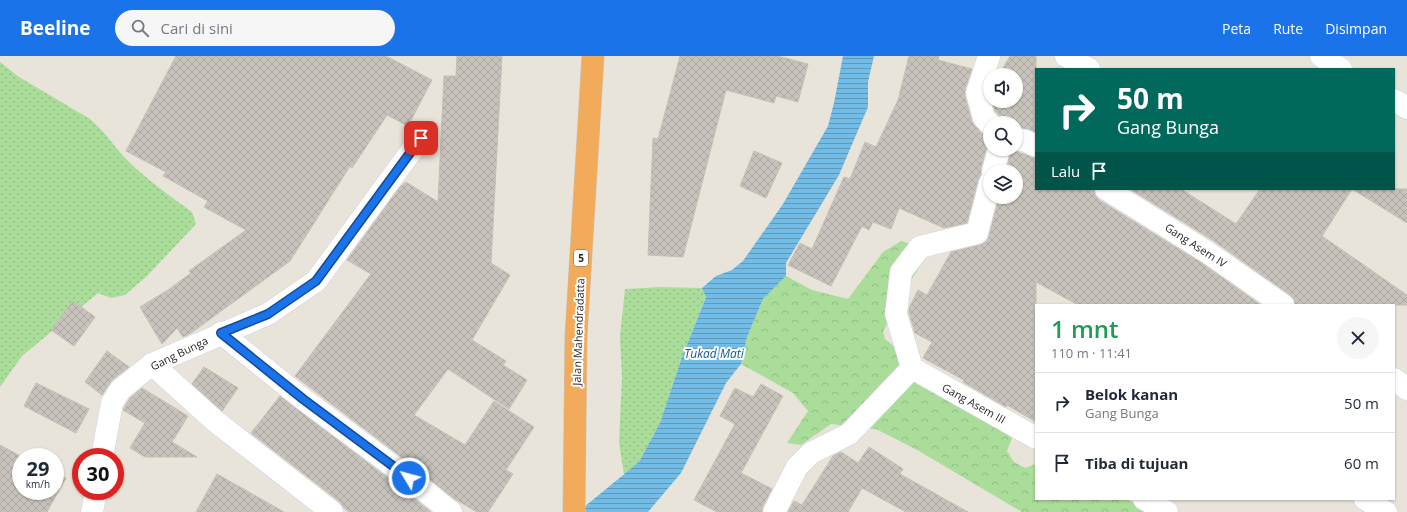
<!DOCTYPE html>
<html lang="id">
<head>
<meta charset="utf-8">
<style>
  body { margin:0; font-family:"Open Sans",sans-serif; background:#f6f6f7; color:#1f2937; height:100vh; display:flex; flex-direction:column; font-size:15px; white-space:nowrap }
  * { box-sizing:border-box; margin:0 }
  p { font-size:13px; color:#747a83 }
  .icon { flex:none; width:22px; height:22px; fill:none; stroke:currentColor; stroke-width:2; stroke-linecap:round; stroke-linejoin:round }
  .map { position:relative; flex:1; overflow:hidden }
  .drawer { position:absolute; left:1035px; top:248px; width:360px; height:196px; display:flex; flex-direction:column; background:#fff; border-radius:0px; box-shadow:0 1px 3px #0004 }
  .drawer>* { flex:none }
  .banner { position:absolute; left:1035px; top:12px; width:360px; height:122px; border-radius:0px; box-shadow:0 1px 3px #0004; background:#00695c; color:#fff; overflow:hidden }
  .tools { position:absolute; left:983px; top:12px; display:grid; gap:8px }
  .tools a { display:grid; place-items:center; width:40px; height:40px; border-radius:50%; background:#fff; box-shadow:0 1px 3px #0004; font-size:20px }
  .speed { position:absolute; left:12px; top:392px; display:flex; gap:8px; font-size:20px; font-weight:700; text-align:center }
  .speed>* { display:grid; place-content:center; width:52px; height:52px; border-radius:50%; background:#fff; box-shadow:0 1px 3px #0004; line-height:1 }
  .speed small { font-size:10px; font-weight:400 }
  .speed .limit { border:6px solid #d22; background:#fff; color:#111 }
  .pin { position:absolute; display:grid; place-items:center; width:34px; height:34px; color:#fff; margin:-17px; border-radius:8px; box-shadow:0 2px 6px #0006 }
  .me { position:absolute; width:44px; margin:-22px; rotate:307deg; stroke-linejoin:round; filter:drop-shadow(0 0 3px #0008) }
  .turn { display:flex; align-items:center; gap:14px; height:84px; padding:0 16px; font-size:18px }
  .turn .icon { width:52px; height:52px; stroke-width:2.5 }
  .turn b { display:block; font-size:28px; line-height:34px }
  .then { display:flex; align-items:center; height:38px; padding:0 16px; background:#0003; gap:8px; font-size:15px }
  .round { display:grid; place-items:center; flex:none; width:42px; height:42px; border-radius:21px; background:#f6f6f7 }
  .summary { display:flex; align-items:center; justify-content:space-between; height:68px; padding:0 16px }
  h1 { font-size:24px; font-weight:600; line-height:30px; color:#1e9e55 }
  ul { padding:0; list-style:none }
  li { display:flex; align-items:center; gap:12px; height:60px; padding:0 16px; border-top:1px solid #e0e1e3 }
  li div { flex:1 }
  li b { display:block; font-size:15px }
  li em { font-style:normal }
  header { display:flex; align-items:center; gap:24px; box-sizing:border-box; height:56px; padding:0 20px; background:#1a73e8; color:#fff }
  header strong { font-size:19px }
  nav { display:flex; gap:22px; margin-inline-start:auto; font-size:14px }
  .search { width:280px; height:36px; background:#f6f6f7; display:flex; align-items:center; gap:10px; box-sizing:border-box; padding:0 14px; border-radius:22px; color:#747a83; font-size:15px }
  .map>svg:first-child { display:block }
  .grass { fill:url(#grass-dots) }
  .forest { fill:url(#forest-crowns) }
  .water { fill:url(#water-rules) }
  .building { fill:url(#building-cross-hatch); stroke:#c4c0b4 }
  .lines { fill:none; stroke-linecap:round; stroke-linejoin:round }
  .minor-casing { stroke:#cfd1df; stroke-width:23 }
  .highway-casing { stroke:#c7c7c7; stroke-width:23 }
  .minor { stroke:#fff; stroke-width:22 }
  .highway { stroke:#f2ab5b; stroke-width:22 }
  .route-casing { stroke:#114b97; stroke-width:10 }
  .route { stroke:#1a73e8; stroke-width:7 }
  .labels { text-anchor:middle; dominant-baseline:central; stroke-width:4; stroke-linejoin:round; paint-order:stroke }
  .shield { fill:#fff; stroke:#686868; stroke-width:1 }
  .shield-label { font-size:10px; font-weight:bold; fill:#272727 }
  .street-label { font-size:11px; fill:#272727; stroke:#fff }
  .water-label { font-size:12px; font-style:italic; fill:#16588d; stroke:#fff }
</style>
</head>
<body>
<header>
<strong>Beeline</strong>
<div class="search"><svg class="icon" aria-label="search" viewBox="0 0 24 24"><circle cx="10" cy="10" r="6"/><path d="M15 15l6 6"/></svg>Cari di sini</div>
<nav><a>Peta</a><a>Rute</a><a>Disimpan</a></nav>
</header>
<div class="map">
<svg width="1407" height="456" viewBox="0 0 1407 456">
  <defs>
    <pattern id="grass-dots" width="8" height="8" patternUnits="userSpaceOnUse"><rect width="8" height="8" fill="#ad9"/><path d="M2 2h.1M6 6h.1" fill="none" stroke="#92be84" stroke-width="1.8" stroke-linecap="round"/></pattern>
    <pattern id="forest-crowns" width="20" height="18" patternUnits="userSpaceOnUse"><rect width="20" height="18" fill="#ad9"/><path d="M2 6a3 3 0 1 1 6 0M12 15a3 3 0 1 1 6 0" fill="none" stroke="#92be84"/></pattern>
    <pattern id="water-rules" width="6" height="5" patternUnits="userSpaceOnUse"><rect width="6" height="5" fill="#72bce5"/><path d="M0 2.5h6" fill="none" stroke="#5e99ba"/></pattern>
    <pattern id="building-cross-hatch" width="8" height="8" patternUnits="userSpaceOnUse"><rect width="8" height="8" fill="#c7c3bc"/><path d="M0 0l8 8M0 8l8-8" fill="none" stroke="#aba8a2"/></pattern>
  </defs>
  <rect width="100%" height="100%" fill="#e9e4d9"/>
  <path class="grass" d="M0,6L19,21L90,63C105,75 114,91 127,104C147,124 170,140 192,156L196,168L147,220L125,239L111,242L98,237L22,300L0,331Z
    M661,231L702,232L706,240L682,301L660,367L639,406L624,419L619,386L622,322L620,280L625,233Z"/>
  <path class="forest" d="M901,185L920,191L926,201L901,240L883,276L885,283L971,353L1012,382L1007,395L1014,406L1025,412L1036,408V443H1126L1149,456H1022L919,395L876,373L831,368L801,389L787,387L808,355L793,337L741,308L747,281L763,243L786,220L812,234L848,243L883,196Z"/>
  <path class="water" d="M843,0H874L868,26V51L839,119L786,207V220L763,243L747,281L741,308L726,327L681,417L648,456H578L639,406L660,367L682,301L706,241L702,232L716,220L732,214L743,205L783,148L828,70L834,47Z"/>
  <path class="building" d="M176,0H386L432,24L408,70L387,59L352,112L350,110L290,205L191,277L183,281L177,272L162,288L140,251L168,234L191,217L189,215L246,174L204,151L208,145L163,120L166,116L126,95Z
    M457,0H502L491,207L510,219L472,284L506,305L503,309L527,324L509,353L448,313L414,359L465,389L494,345L534,371L506,414L513,418L488,456H477L453,442L416,412L295,320L371,218L347,204L400,131L406,126L438,146L444,20H456Z
    M680,0H778L808,8L798,46L776,40L774,47L726,34L683,201L648,199L653,82L658,83Z
    M909,0H939L938,4L972,13L965,33V40L972,66L981,77L986,80H990V84L987,90L981,112V118L978,124L967,167L944,172L899,152L891,173L873,166L869,174L862,170L831,230L788,209L800,187L812,193L844,121L850,123L865,86L876,91L898,44Z
    M1010,0H1036V76L1028,73L1016,71V67H1002L999,59L995,55L992,45H1016V19H999Z
    M1011,94L1036,102V133H1094L1095,139L1099,144L1200,206L1261,249H1078L1036,226V366L1007,349L1006,351L963,326L964,324L923,302L932,286L915,277L909,257V252L918,234L927,239L951,196L980,189L986,186L989,180L999,141H1016V115H1006Z
    M754,95L782,107L766,142L740,130Z
    M1130,133H1181L1236,168L1260,133H1407V167L1352,133L1322,180L1407,239V249H1295L1294,243L1290,239L1214,185Z
    M73,245L95,261L74,290L51,274Z
    M107,295L129,311L112,324L102,339L85,326Z
    M204,311L238,332L222,355L192,328Z
    M36,327L89,353L76,377L24,350Z
    M761,328L783,340L741,417L772,433L763,450L762,456H717L694,444L735,368L720,360L735,332L753,341Z
    M142,332L188,360L172,386L197,401H145L130,392L145,367L123,354L124,352L130,342Z
    M280,340L401,432L431,456H349L344,452L340,446L251,377Z
    M0,389L22,401L21,435H55V416L66,422L47,456H0Z
    M869,391L903,413L900,418L968,456H906L862,432L848,456H788L794,445L802,449L833,400L841,396L858,407Z
    M217,418L284,456H196Z"/>
  <g class="lines">
    <defs>
      <path id="minor" d="M989,0L977,37L984,62L990,68
        M1066,0L1089,13
        M1321,0L1341,13
        M1394,44L1407,52
        M1016,83L1026,85L1036,90
        M993,115L999,93
        M1106,133L1207,196L1283,249
        M221,277L303,343L409,422L451,456
        M152,308L215,365L332,456
        M912,312L1036,382
        M1394,323L1407,333
        M102,401L112,347L120,334L152,308L268,258L316,225L421,82
        M1144,443L1167,456
        M1365,443L1386,456
        M92,456L96,435
        M774,456L797,411L811,397L849,378L912,312L896,258L901,216L920,191L977,177L990,127"/>
      <path id="highway" d="M574,456L576,280L593,0"/>
    </defs>
    <use href="#minor" class="minor-casing"/>
    <use href="#highway" class="highway-casing"/>
    <use href="#minor" class="minor"/>
    <use href="#highway" class="highway"/>
  </g>
  <g class="lines">
    <defs>
      <path id="route" d="M409,422L303,343L221,277L268,258L316,225L421,82"/>
    </defs>
    <use href="#route" class="route-casing"/>
    <use href="#route" class="route"/>
  </g>
  <g class="labels">
    <rect class="shield" x="574" y="194" width="14" height="16" rx="3"/>
    <g class="shield-label">
      <text x="581" y="202">5</text>
    </g>
    <g class="street-label">
      <text transform="translate(1196 189) rotate(33)">Gang Asem IV</text>
      <text transform="translate(578 276) rotate(-88)">Jalan Mahendradatta</text>
      <text transform="translate(179 297) rotate(-26)">Gang Bunga</text>
      <text transform="translate(974 347) rotate(29)">Gang Asem III</text>
    </g>
    <g class="water-label">
      <text x="714" y="297">Tukad Mati</text>
    </g>
  </g>
</svg>
<div class="tools">
<a><svg class="icon" aria-label="sound" viewBox="0 0 24 24"><path d="M4 9h4l5-4v14l-5-4H4zM17 9q2 3 0 6"/></svg></a>
<a><svg class="icon" aria-label="search" viewBox="0 0 24 24"><circle cx="10" cy="10" r="6"/><path d="M15 15l6 6"/></svg></a>
<a><svg class="icon" aria-label="layers" viewBox="0 0 24 24"><path d="M12 4l9 5-9 5-9-5zM3 14l9 5 9-5"/></svg></a>
</div>
<div class="speed"><div>29<small>km/h</small></div><div class="limit">30</div></div>
<div class="pin" style="left:421px;top:82px;background:#d93025"><svg class="icon" aria-label="arrive" viewBox="0 0 24 24"><path d="M6 21V4h12l-3 4 3 4H6"/></svg></div>
<svg class="me" style="left:409px;top:422px" viewBox="-20 -20 40 40"><circle r="17" fill="#1a73e8" stroke="#fff" stroke-width="3"/><path d="M0-11L8 9 0 5-8 9z" fill="#fff"/></svg>
<div class="banner">
<div class="turn"><svg class="icon" aria-label="right" viewBox="0 0 24 24"><path d="M7 20v-9h11M14 6l5 5-5 5"/></svg><div><b>50 m</b>Gang Bunga</div></div>
<div class="then">Lalu<svg class="icon" aria-label="arrive" viewBox="0 0 24 24"><path d="M6 21V4h12l-3 4 3 4H6"/></svg></div>
</div>
<section class="drawer">
<div class="summary"><div><h1>1 mnt</h1><p>110 m · 11:41</p></div><a class="round"><svg class="icon" aria-label="close" viewBox="0 0 24 24"><path d="M6 6l12 12M18 6L6 18"/></svg></a></div>
<ul>
<li><svg class="icon" aria-label="right" viewBox="0 0 24 24"><path d="M7 20v-9h11M14 6l5 5-5 5"/></svg><div><b>Belok kanan</b><p>Gang Bunga</p></div><em>50 m</em></li>
<li><svg class="icon" aria-label="arrive" viewBox="0 0 24 24"><path d="M6 21V4h12l-3 4 3 4H6"/></svg><div><b>Tiba di tujuan</b></div><em>60 m</em></li>
</ul>
</section>
</div>
</body>
</html>
